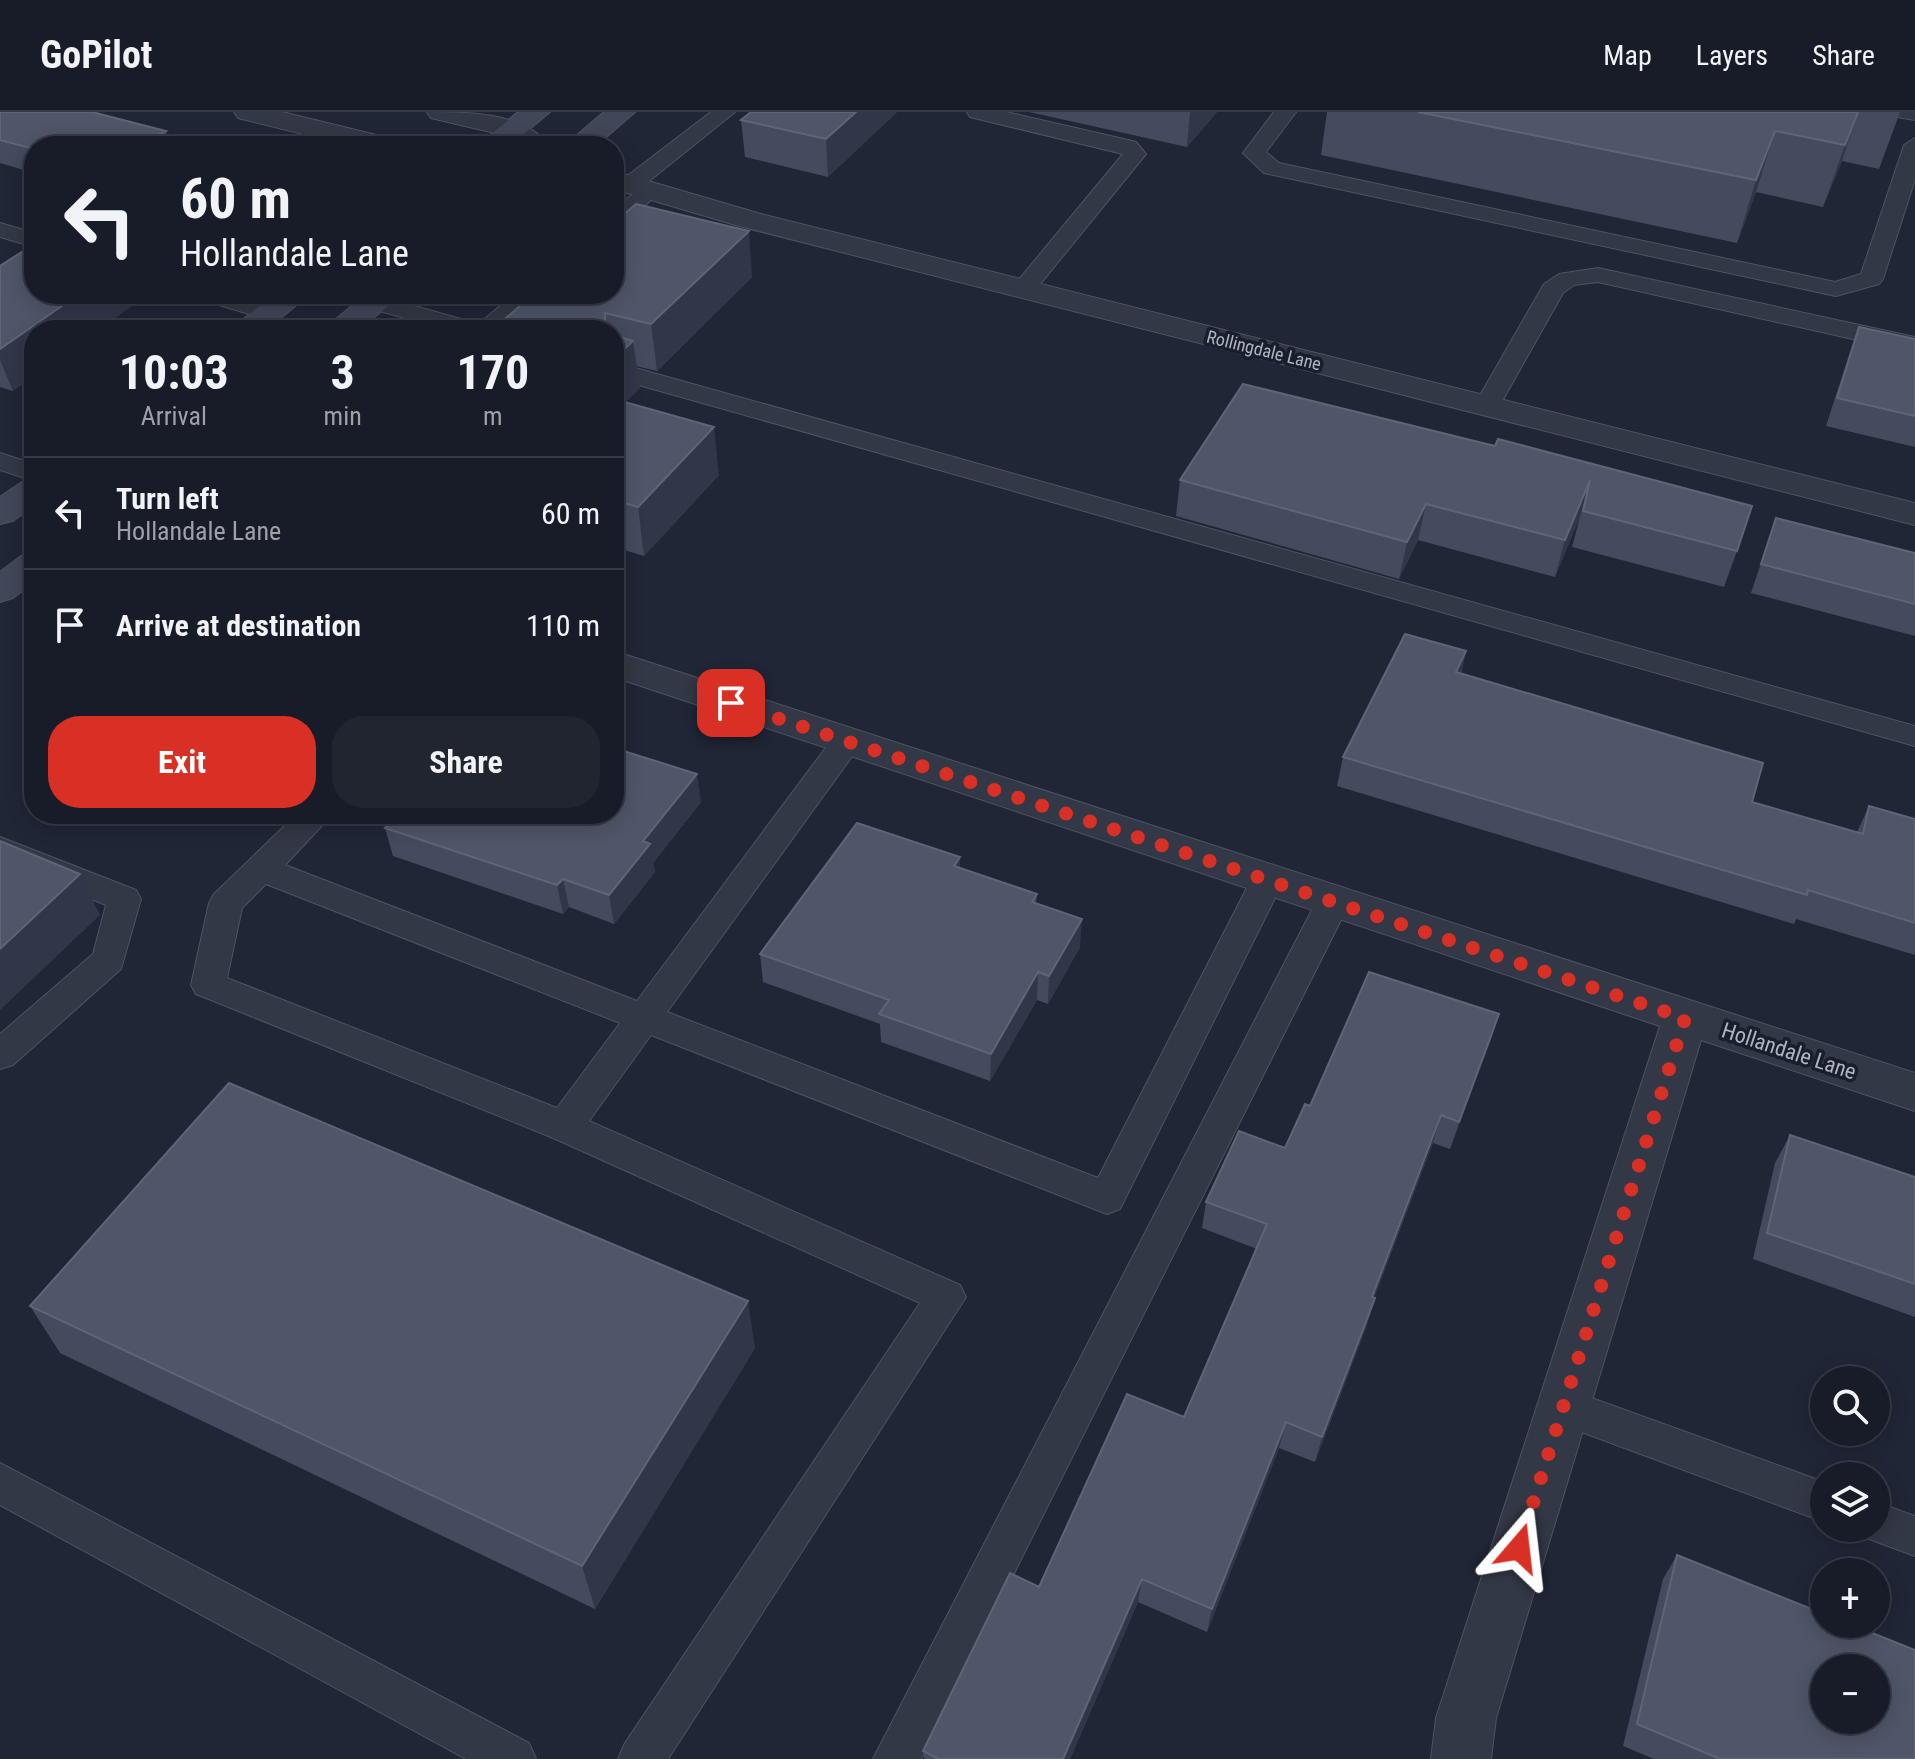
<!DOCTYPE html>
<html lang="en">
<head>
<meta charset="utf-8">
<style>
  body { margin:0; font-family:"Roboto Condensed",sans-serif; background:#212530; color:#f1f3f6; height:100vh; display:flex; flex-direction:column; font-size:30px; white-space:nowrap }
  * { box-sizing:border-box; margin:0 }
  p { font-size:26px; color:#9fa1a8 }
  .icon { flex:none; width:44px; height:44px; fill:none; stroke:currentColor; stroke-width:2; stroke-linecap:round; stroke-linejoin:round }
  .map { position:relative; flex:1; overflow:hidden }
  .drawer { position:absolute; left:24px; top:208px; width:600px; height:504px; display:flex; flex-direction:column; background:#181c28; border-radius:32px; box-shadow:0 4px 20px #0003,0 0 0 2px #363a45 }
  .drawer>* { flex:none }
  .banner { position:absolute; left:24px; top:24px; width:600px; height:168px; border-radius:32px; box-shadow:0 4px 20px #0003,0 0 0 2px #363a45; background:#181c28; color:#f1f3f6; overflow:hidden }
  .buttons { position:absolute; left:1810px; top:1254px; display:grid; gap:16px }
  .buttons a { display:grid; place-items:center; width:80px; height:80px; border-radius:50%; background:#181c28; box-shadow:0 4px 20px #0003,0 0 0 2px #363a45; font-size:40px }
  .pin { position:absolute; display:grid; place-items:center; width:68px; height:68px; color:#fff; margin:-34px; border-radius:16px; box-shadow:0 4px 12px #0006 }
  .me { position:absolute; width:88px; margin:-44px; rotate:17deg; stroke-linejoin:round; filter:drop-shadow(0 0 6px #0008) }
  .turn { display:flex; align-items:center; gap:28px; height:168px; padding:0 24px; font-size:36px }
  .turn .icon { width:104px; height:104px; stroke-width:2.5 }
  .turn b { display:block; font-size:56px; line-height:68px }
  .eta { display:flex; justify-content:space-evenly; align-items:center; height:136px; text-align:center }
  .eta b { font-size:48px; font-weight:700; line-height:56px }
  .action { display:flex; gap:16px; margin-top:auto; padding:16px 24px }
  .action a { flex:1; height:92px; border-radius:32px; background:#d93025; color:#fff; font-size:32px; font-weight:700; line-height:92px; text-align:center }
  .action a+a { background:#212530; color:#f1f3f6 }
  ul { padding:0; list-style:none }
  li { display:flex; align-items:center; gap:24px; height:112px; padding:0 24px; border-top:2px solid #363a45 }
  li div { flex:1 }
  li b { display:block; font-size:30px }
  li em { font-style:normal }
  header { display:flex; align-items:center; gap:48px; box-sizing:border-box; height:112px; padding:0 40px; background:#181c28; border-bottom:2px solid #363a45 }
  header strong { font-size:38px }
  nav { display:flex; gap:44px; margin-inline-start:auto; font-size:28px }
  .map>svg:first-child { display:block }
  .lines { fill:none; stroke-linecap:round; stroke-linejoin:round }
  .lane-casing { stroke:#4e5361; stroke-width:2 }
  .street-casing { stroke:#4e5361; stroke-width:2 }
  .secondary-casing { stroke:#4e5361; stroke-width:2 }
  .lane { fill:#333846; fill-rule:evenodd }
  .street { fill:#333846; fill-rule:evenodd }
  .secondary { fill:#414759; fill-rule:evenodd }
  .wall { fill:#444b5e }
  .shaded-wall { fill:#313749 }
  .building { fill:#4f5669; stroke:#5e6577; stroke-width:2; fill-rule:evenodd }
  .route { stroke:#d93025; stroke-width:14; stroke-dasharray:0 25.2 }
  .labels { text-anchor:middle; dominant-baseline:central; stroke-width:7; stroke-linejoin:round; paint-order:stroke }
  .far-street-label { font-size:18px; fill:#adb3c3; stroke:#191e2b }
  .street-label { font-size:22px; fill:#adb3c3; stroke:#191e2b }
</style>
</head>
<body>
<header>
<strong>GoPilot</strong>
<nav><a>Map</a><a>Layers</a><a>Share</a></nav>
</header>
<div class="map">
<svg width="1915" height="1647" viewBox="0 0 1915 1647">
  <rect width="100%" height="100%" fill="#202636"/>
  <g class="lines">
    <defs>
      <path id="lane" d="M711,0H735L643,74H658L661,79L622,114L614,116V97L638,78H622L619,73L622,68Z
        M967,0H1006L1128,28L1136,30L1146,42L1032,182H1014L1011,177L1123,42L970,5Z
        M1274,0H1296L1266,40L1279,51L1835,170L1861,162L1904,33L1915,26V67L1883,167L1879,172L1836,184L1264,61L1243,41Z
        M1894,0H1915V8L1897,5Z
        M0,111L34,121V135L0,125Z
        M1598,156L1915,225V241L1598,170L1574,173L1563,181L1496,300H1478L1474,294L1544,172L1559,162Z
        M196,182H233L278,196L281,201L278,206L269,208L199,187Z
        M514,182H541L502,218H446L366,195L363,190L366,185L375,183L479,212Z
        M614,250L1915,614V634L614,266Z
        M0,341L34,352V369L0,358Z
        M847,618L858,622L863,629L858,636L667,900L1098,1066L1255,760L1267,756L1279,760L1284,768L1120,1097L1107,1102L651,923L589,1009L960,1173L966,1185L668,1647H618L625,1631L920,1191L551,1025L196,882L191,873L209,791L214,782L297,702H333L285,753L637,889L836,622ZM266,772L620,911L557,996L227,866L242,796Z
        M0,725L136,778L141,787L121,857L13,953L0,957V922L93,842L106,793L0,750Z
        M1333,778L1345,781L1350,790L921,1647H873L1316,790L1321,781Z
        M1564,1276L1824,1370V1410L1549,1308L1543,1295L1549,1282Z
        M0,1351L529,1631L536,1647H466L0,1393Z
        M1876,1390L1915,1404V1444L1861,1424L1857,1416H1876Z"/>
      <path id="street" d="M234,0H282L397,28L401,34H352L238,6Z
        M427,0C467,0 524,0 550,34H518L503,23L431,6Z
        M614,59L761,102L1915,391V413L739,114L614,77Z
        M614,539L1915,961V999L1701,928L1496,1606L1491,1647H1431L1436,1606L1660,914L614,565Z"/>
      <path id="secondary" d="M518,0H550L509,34H477Z
        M604,0H635L596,34H564Z
        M274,182H310L266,218H230Z
        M366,182H402L359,218H323Z
        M34,366V393L13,409L0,412V385L22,370Z
        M34,441V470L13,486L0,490V460L21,444Z"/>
    </defs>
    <use href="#lane" class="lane-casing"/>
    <use href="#street" class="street-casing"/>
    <use href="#secondary" class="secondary-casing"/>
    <use href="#lane" class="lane"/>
    <use href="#street" class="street"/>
    <use href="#secondary" class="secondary"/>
  </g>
  <path class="wall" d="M0,0L166,19L167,24L34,34V61L0,51Z
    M897,0L828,65L745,45L741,8Z
    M1029,0H1217L1187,35Z
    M1327,0H1900L1879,57L1842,49L1823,95L1756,80L1737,131L1321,43Z
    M0,154L34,182H138L140,188L98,218H34L13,279L0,275Z
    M752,165L657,259L636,254L640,276L625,290L719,363L644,444L614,435V218H492Z
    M1859,215L1915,227V335L1826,314L1849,243Z
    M1243,272L1737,439L1724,475L1572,435L1580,405L1555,465L1418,428L1399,467L1176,404L1180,368Z
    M1776,406L1915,441V524L1751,481Z
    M1466,539L1461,562L1752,690L1857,720L1869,694L1915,707V843L1796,807L1794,812L1337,674L1343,645Z
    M701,690L653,751L655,760L614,812L569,795L563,802L393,744L385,716Z
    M960,756L1037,782L1036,791L1080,835L1048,892L1037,888L990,969L881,930L880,912L763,870L760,842Z
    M1499,902L1490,930L1450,1037L1433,1031L1374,1186L1367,1213L1315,1350L1279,1336L1207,1520L1138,1490L1070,1647H924L923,1639L1039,1475L1184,1305L1257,1137L1202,1116L1206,1090L1285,1036L1310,994Z
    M1790,1023L1915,1065V1205L1753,1147L1775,1051Z
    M30,1194L755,1236L595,1497L60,1241Z
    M1677,1443L1915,1647H1654L1623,1634L1663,1467Z"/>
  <path class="shaded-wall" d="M856,0H897L828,65L826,27Z
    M1190,0H1217L1187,35Z
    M1858,0L1842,49L1823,95L1845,33Z
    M1775,19L1756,80L1737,131L1756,68Z
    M749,119L752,165L657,259L651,212Z
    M79,182H138L140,188L98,218H34V264L13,279L0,248V237Z
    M633,229L640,276L614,302V247Z
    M714,315L719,363L644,444L638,395Z
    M1590,368L1580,405L1555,465L1565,428Z
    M1426,392L1418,428L1399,467L1407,430Z
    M1466,539L1459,568L1456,560Z
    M697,662L701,690L653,751L655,760L614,812L609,783L643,729Z
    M960,745V774L954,754Z
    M80,762L100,803L0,898V837Z
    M563,767L569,795L563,802L557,773Z
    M1082,807L1080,835L1048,892L1049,864Z
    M1038,860L1037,888L990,969L991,942Z
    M1499,902L1490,930L1450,1037L1459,1010Z
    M1441,1003L1433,1031L1364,1211L1372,1185Z
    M1375,1186L1367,1213L1315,1350L1322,1325Z
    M748,1189L755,1236L595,1497L582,1454Z
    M1286,1310L1279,1336L1207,1520L1212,1497Z
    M1142,1467L1138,1490L1070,1647H1063Z"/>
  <path class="building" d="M0,0H92L166,19L160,22L200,33L198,34H34V37L0,28Z
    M751,0H856L826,27L741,8Z
    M1418,0H1858L1845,33L1775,19L1756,68Z
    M636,92L749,119L651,212L605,201V218H492L534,182H614V111Z
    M34,132V182H79L0,237V154Z
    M1859,215L1915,227V304L1837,286Z
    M614,223L633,229L614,247Z
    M1243,272L1495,334L1498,327L1752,394L1737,439L1583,399L1590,368L1565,428L1426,392L1407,430L1180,368Z
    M614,287L714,315L638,395L614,388Z
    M1776,406L1915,441V492L1761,452Z
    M1405,522L1466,539L1456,560L1763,651L1752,690L1863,722L1869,694L1915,707V811L1808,778L1807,783L1343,645Z
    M614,636L697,662L643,729L650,732L609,783L563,767L557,773L385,716L397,702H614Z
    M857,711L960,745L954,754L1037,782L1032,790L1082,807L1049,864L1038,860L991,942L879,902L889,888L760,842Z
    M0,729L80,762L0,837Z
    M1369,860L1499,902L1459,1010L1441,1003L1372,1185L1375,1186L1322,1325L1286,1310L1212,1497L1142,1467L1063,1647H939L923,1639L1010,1461L1039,1475L1127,1282L1184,1305L1267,1112L1206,1090L1239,1019L1285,1036L1305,992L1310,994Z
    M229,971L748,1189L582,1454L30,1194Z
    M1790,1023L1915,1065V1172L1767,1121Z
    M1677,1443L1824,1502V1512H1850L1915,1538V1647H1720L1637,1612ZM1824,1556H1876V1608H1824Z"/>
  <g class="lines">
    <path class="route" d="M731,591L1685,906L1519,1436"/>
  </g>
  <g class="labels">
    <g class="far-street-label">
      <text transform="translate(1264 238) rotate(14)">Rollingdale Lane</text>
    </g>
    <g class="street-label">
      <text transform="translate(1789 939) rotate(18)">Hollandale Lane</text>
    </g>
  </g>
</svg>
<div class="buttons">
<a><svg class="icon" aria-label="search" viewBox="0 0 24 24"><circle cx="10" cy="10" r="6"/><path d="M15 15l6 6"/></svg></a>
<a><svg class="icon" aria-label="layers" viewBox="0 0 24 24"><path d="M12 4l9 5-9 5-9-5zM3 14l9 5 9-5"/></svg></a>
<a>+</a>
<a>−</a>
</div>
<div class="pin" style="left:731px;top:591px;background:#d93025"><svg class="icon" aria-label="arrive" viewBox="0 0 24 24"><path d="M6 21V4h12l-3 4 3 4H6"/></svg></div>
<svg class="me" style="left:1519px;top:1436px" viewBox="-20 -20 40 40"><path d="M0-17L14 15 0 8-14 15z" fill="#d93025" stroke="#fff" stroke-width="4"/></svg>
<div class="banner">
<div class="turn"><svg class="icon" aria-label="left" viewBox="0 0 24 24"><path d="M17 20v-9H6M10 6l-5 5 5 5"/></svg><div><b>60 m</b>Hollandale Lane</div></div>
</div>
<section class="drawer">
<div class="eta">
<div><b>10:03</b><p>Arrival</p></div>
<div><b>3</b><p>min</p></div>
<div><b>170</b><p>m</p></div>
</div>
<ul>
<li><svg class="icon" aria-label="left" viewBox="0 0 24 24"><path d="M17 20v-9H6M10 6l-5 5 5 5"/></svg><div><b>Turn left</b><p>Hollandale Lane</p></div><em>60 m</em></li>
<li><svg class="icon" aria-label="arrive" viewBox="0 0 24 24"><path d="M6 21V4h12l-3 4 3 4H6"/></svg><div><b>Arrive at destination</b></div><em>110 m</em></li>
</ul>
<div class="action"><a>Exit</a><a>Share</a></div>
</section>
</div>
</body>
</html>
